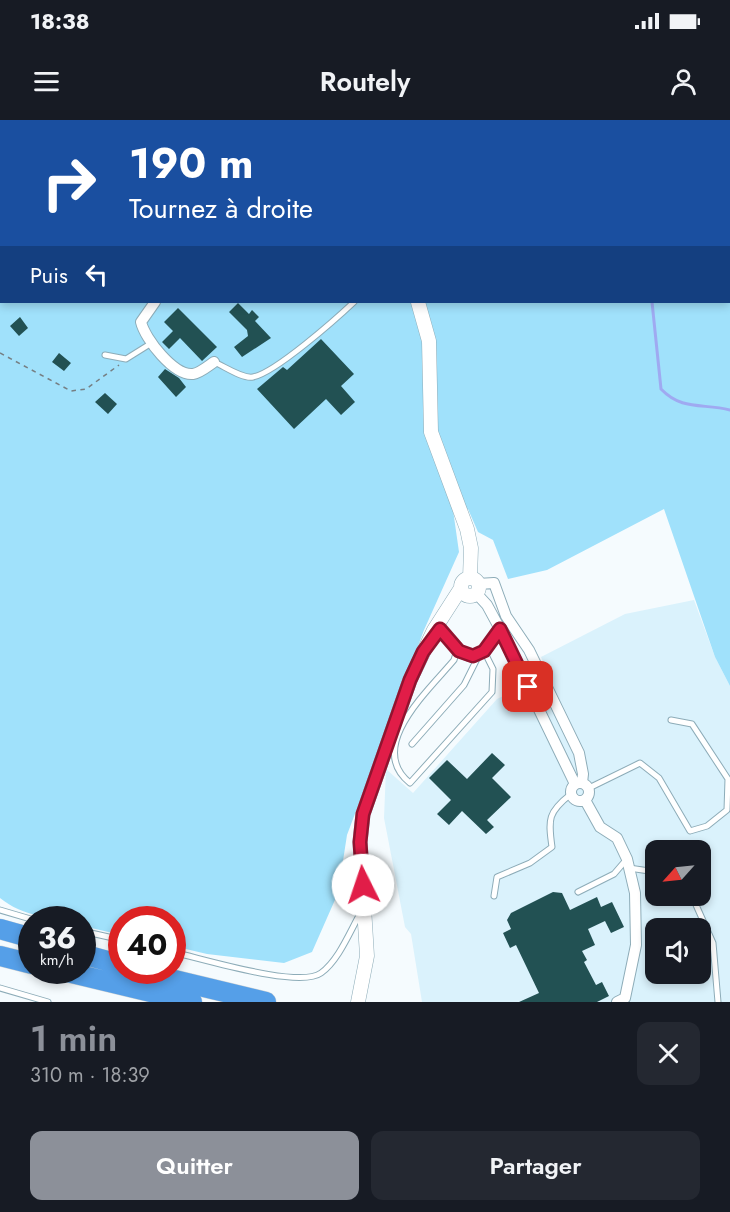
<!DOCTYPE html>
<html lang="fr">
<head>
<meta charset="utf-8">
<style>
  body { margin:0; font-family:Jost,sans-serif; background:#242831; color:#f1f3f6; height:100vh; display:flex; flex-direction:column; font-size:22px; white-space:nowrap }
  * { box-sizing:border-box; margin:0 }
  p { font-size:20px; color:#9ea1a6 }
  .icon { flex:none; width:33px; height:33px; fill:none; stroke:currentColor; stroke-width:2; stroke-linecap:round; stroke-linejoin:round }
  .map { position:relative; height:882px; overflow:hidden }
  .details { display:flex; flex-direction:column; background:#171b24; flex:1 }
  .details>* { flex:none }
  .guide { position:absolute; left:0px; top:0px; width:730px; height:183px; box-shadow:0 3px 9px #0003; background:#1a4fa0; color:#fff; overflow:hidden }
  .needle { width:39px; rotate:243deg }
  .controls { position:absolute; left:645px; top:720px; display:grid; gap:12px }
  .controls a { display:grid; place-items:center; width:66px; height:66px; border-radius:12px; background:#171b24; box-shadow:0 3px 9px #0003; font-size:30px }
  .speed { position:absolute; left:18px; top:786px; display:flex; gap:12px; font-size:30px; font-weight:700; text-align:center }
  .speed>* { display:grid; place-content:center; width:78px; height:78px; border-radius:50%; background:#171b24; box-shadow:0 3px 9px #0003; line-height:1 }
  .speed small { font-size:15px; font-weight:400 }
  .speed .limit { border:9px solid #d22; background:#fff; color:#111 }
  .pin { position:absolute; display:grid; place-items:center; width:51px; height:51px; color:#fff; margin:-26px; border-radius:12px; box-shadow:0 3px 9px #0006 }
  .me { position:absolute; width:66px; margin:-33px; rotate:356deg; stroke-linejoin:round; filter:drop-shadow(0 0 4px #0008) }
  .turn { display:flex; align-items:center; gap:21px; height:126px; padding:0 30px; font-size:27px }
  .turn .icon { width:78px; height:78px; stroke-width:2.5 }
  .turn b { display:block; font-size:42px; line-height:51px }
  .then { display:flex; align-items:center; height:57px; padding:0 30px; background:#0003; gap:12px; font-size:22px }
  .round { display:grid; place-items:center; flex:none; width:63px; height:63px; border-radius:12px; background:#242831 }
  .headline { display:flex; align-items:center; justify-content:space-between; height:102px; padding:0 30px }
  h1 { font-size:36px; font-weight:600; line-height:45px; color:#8c9099 }
  .action { display:flex; gap:12px; margin-top:auto; padding:12px 30px }
  .action a { flex:1; height:69px; border-radius:12px; background:#8c9099; color:#fff; font-size:24px; font-weight:600; line-height:69px; text-align:center }
  .action a+a { background:#242831; color:#f1f3f6 }
  .status { display:flex; justify-content:space-between; align-items:center; height:42px; padding:0 30px; background:#171b24; direction:ltr }
  .status svg { height:16px; fill:currentColor }
  header { display:flex; justify-content:space-between; align-items:center; height:78px; padding:0 30px; background:#171b24; font-size:27px; font-weight:600 }
  .map>svg:first-child { display:block }
  .built { fill:#daf2fc; fill-rule:evenodd }
  .green { fill:#a0e1fb; fill-rule:evenodd }
  .lines { fill:none; stroke-linecap:round; stroke-linejoin:round }
  .stream { stroke:#9faaf1; stroke-width:3 }
  .building { fill:#225153 }
  .service-casing { stroke:#8dacb8; stroke-width:7 }
  .minor-casing { stroke:#8dacb8; stroke-width:12 }
  .tertiary-casing { stroke:#8dacb8; stroke-width:15 }
  .primary-casing { stroke:#d3d5d5; stroke-width:18 }
  .motorway-casing { stroke:#d3d5d5; stroke-width:21 }
  .path { stroke:#767f83; stroke-width:1.5; stroke-dasharray:4.5 4.5; stroke-linecap:butt }
  .service { stroke:#fff; stroke-width:5 }
  .minor { stroke:#fff; stroke-width:10 }
  .tertiary { stroke:#fff; stroke-width:14 }
  .primary { stroke:#99c5f1; stroke-width:16 }
  .motorway { stroke:#559fe8; stroke-width:20 }
  .route-casing { stroke:#92132f; stroke-width:15 }
  .route { stroke:#e11d48; stroke-width:10 }
</style>
</head>
<body>
<div class="status"><b>18:38</b><svg viewBox="0 0 49 12"><path d="M0 12V9h3v3zM5 12V6h3v6zM10 12V3h3v9zM15 12V0h3v12zM26 1h20v11H26zM47 4h2v5h-2z"/></svg></div>
<header><svg class="icon" aria-label="menu" viewBox="0 0 24 24"><path d="M4 6h16M4 12h16M4 18h16"/></svg>Routely<svg class="icon" aria-label="person" viewBox="0 0 24 24"><circle cx="12" cy="8" r="4"/><path d="M4 21q1-7 8-7t8 7"/></svg></header>
<div class="map">
<svg width="730" height="882" viewBox="0 0 730 882">
  <rect width="100%" height="100%" fill="#f5fbfe"/>
  <path class="built" d="M694,480L715,537L730,566V882H422L411,814L405,807L384,698L386,649L413,673L497,579L548,554L541,537L625,494ZM656,730H700V776H656ZM656,808H700V854H656Z"/>
  <path class="green" d="M0,0H730V566L715,537L664,389L547,450L508,459L493,420L478,412L468,389L453,390L459,432L424,510L347,715L338,773L312,832L284,843L207,834L173,826L172,800H122L121,815L83,806L82,800C53,799 23,797 0,778ZM2,2H729V182H2Z"/>
  <g class="lines">
    <path class="stream" d="M721,2L729,0
      M652,182L661,269C682,291 703,283 730,290"/>
  </g>
  <path class="building" d="M238,183L249,194L252,190L259,197L255,201L271,218L242,237L234,227L248,216L247,210L229,192Z
    M178,188L217,227L202,241L180,218L169,229L162,222L173,211L164,202Z
    M20,197L28,208L19,216L10,206Z
    M321,219L354,254L341,266L355,282L341,295L326,279L294,309L257,269L283,247L287,250Z
    M59,233L71,243L64,251L52,242Z
    M165,249L179,258L186,267L176,277L158,257Z
    M105,273L117,284L108,294L95,282Z
    M492,633L505,645L492,658L511,677L487,700L494,707L486,714L462,691L449,705L437,694L451,680L429,658L447,640L467,659Z
    M553,772L562,773L570,790L597,777L601,787L612,782L624,807L611,813L605,801L588,809L595,825L582,831L587,840L584,842L596,865L602,862L609,876L597,882H519L539,873L516,825L510,828L503,813L511,809L507,800L511,793Z"/>
  <g class="lines">
    <defs>
      <path id="service" d="M105,235L126,239L150,224
        M214,242C224,246 242,259 253,257C275,253 336,199 354,182
        M457,530L454,540C429,570 365,627 410,663L492,572L493,549L484,531
        M412,624L464,565L480,533
        M589,668L640,643L659,658L690,711L707,706L727,690L728,659L692,604L671,600
        M629,748L656,752
        M578,772L614,754L626,740
        M494,776L497,757L530,743L552,727C548,699 548,692 571,674
        M692,776L713,823L718,882
        M0,790L34,800
        M82,811L122,820
        M172,832C201,838 299,869 321,853C339,840 350,811 361,792
        M0,868L48,882"/>
      <path id="minor" d="M28,0L29,2
        M155,182L141,202C145,219 174,256 193,254C200,253 208,246 214,242
        M478,464L494,463L506,496L529,530L579,633L583,654L582,663
        M476,473L487,485L500,509L575,664
        M440,509L459,532L469,536L484,531L500,509
        M571 672a9 9 0 1 1 18 0a9 9 0 1 1-18 0Z
        M585,680L600,707L617,718L627,739L635,773L636,825L625,878L617,882"/>
      <path id="tertiary" d="M418,182L429,221L431,312L467,409L471,428L470,458
        M461 467a9 9 0 1 1 18 0a9 9 0 1 1-18 0Z
        M358,882L367,836L360,722L363,694L410,560L434,510L461,468"/>
      <path id="primary" d="M45,0L48,2
        M66,0L69,2
        M729,38H730"/>
      <path id="motorway" d="M0,809L32,818
        M82,834L122,845
        M0,836L32,844
        M59,850L192,882
        M133,850L266,882"/>
    </defs>
    <use href="#service" class="service-casing"/>
    <use href="#minor" class="minor-casing"/>
    <use href="#tertiary" class="tertiary-casing"/>
    <use href="#primary" class="primary-casing"/>
    <use href="#motorway" class="motorway-casing"/>
    <path class="path" d="M729,155L730,156
      M0,233L71,271L86,269L119,245"/>
    <use href="#service" class="service"/>
    <use href="#minor" class="minor"/>
    <use href="#tertiary" class="tertiary"/>
    <use href="#primary" class="primary"/>
    <use href="#motorway" class="motorway"/>
  </g>
  <g class="lines">
    <defs>
      <path id="route" d="M363,765L360,722L363,694L410,560L423,532L440,509L459,531L473,536L484,531L500,509L528,567"/>
    </defs>
    <use href="#route" class="route-casing"/>
    <use href="#route" class="route"/>
  </g>
</svg>
<div class="controls">
<a><svg class="needle" viewBox="-14 -14 28 28"><path d="M0-13l5 13h-10z" fill="#e53935"/><path d="M0 13l5-13h-10z" fill="#9ea1a6"/></svg></a>
<a><svg class="icon" aria-label="sound" viewBox="0 0 24 24"><path d="M4 9h4l5-4v14l-5-4H4zM17 9q2 3 0 6"/></svg></a>
</div>
<div class="speed"><div>36<small>km/h</small></div><div class="limit">40</div></div>
<div class="pin" style="left:528px;top:567px;background:#d93025"><svg class="icon" aria-label="arrive" viewBox="0 0 24 24"><path d="M6 21V4h12l-3 4 3 4H6"/></svg></div>
<svg class="me" style="left:363px;top:765px" viewBox="-20 -20 40 40"><circle r="19" fill="#fff"/><path d="M0-13L10 11 0 6-10 11z" fill="#e11d48"/></svg>
<div class="guide">
<div class="turn"><svg class="icon" aria-label="right" viewBox="0 0 24 24"><path d="M7 20v-9h11M14 6l5 5-5 5"/></svg><div><b>190 m</b>Tournez à droite</div></div>
<div class="then">Puis<svg class="icon" aria-label="left" viewBox="0 0 24 24"><path d="M17 20v-9H6M10 6l-5 5 5 5"/></svg></div>
</div>
</div>
<section class="details">
<div class="headline"><div><h1>1 min</h1><p>310 m · 18:39</p></div><a class="round"><svg class="icon" aria-label="close" viewBox="0 0 24 24"><path d="M6 6l12 12M18 6L6 18"/></svg></a></div>
<div class="action"><a>Quitter</a><a>Partager</a></div>
</section>
</body>
</html>
